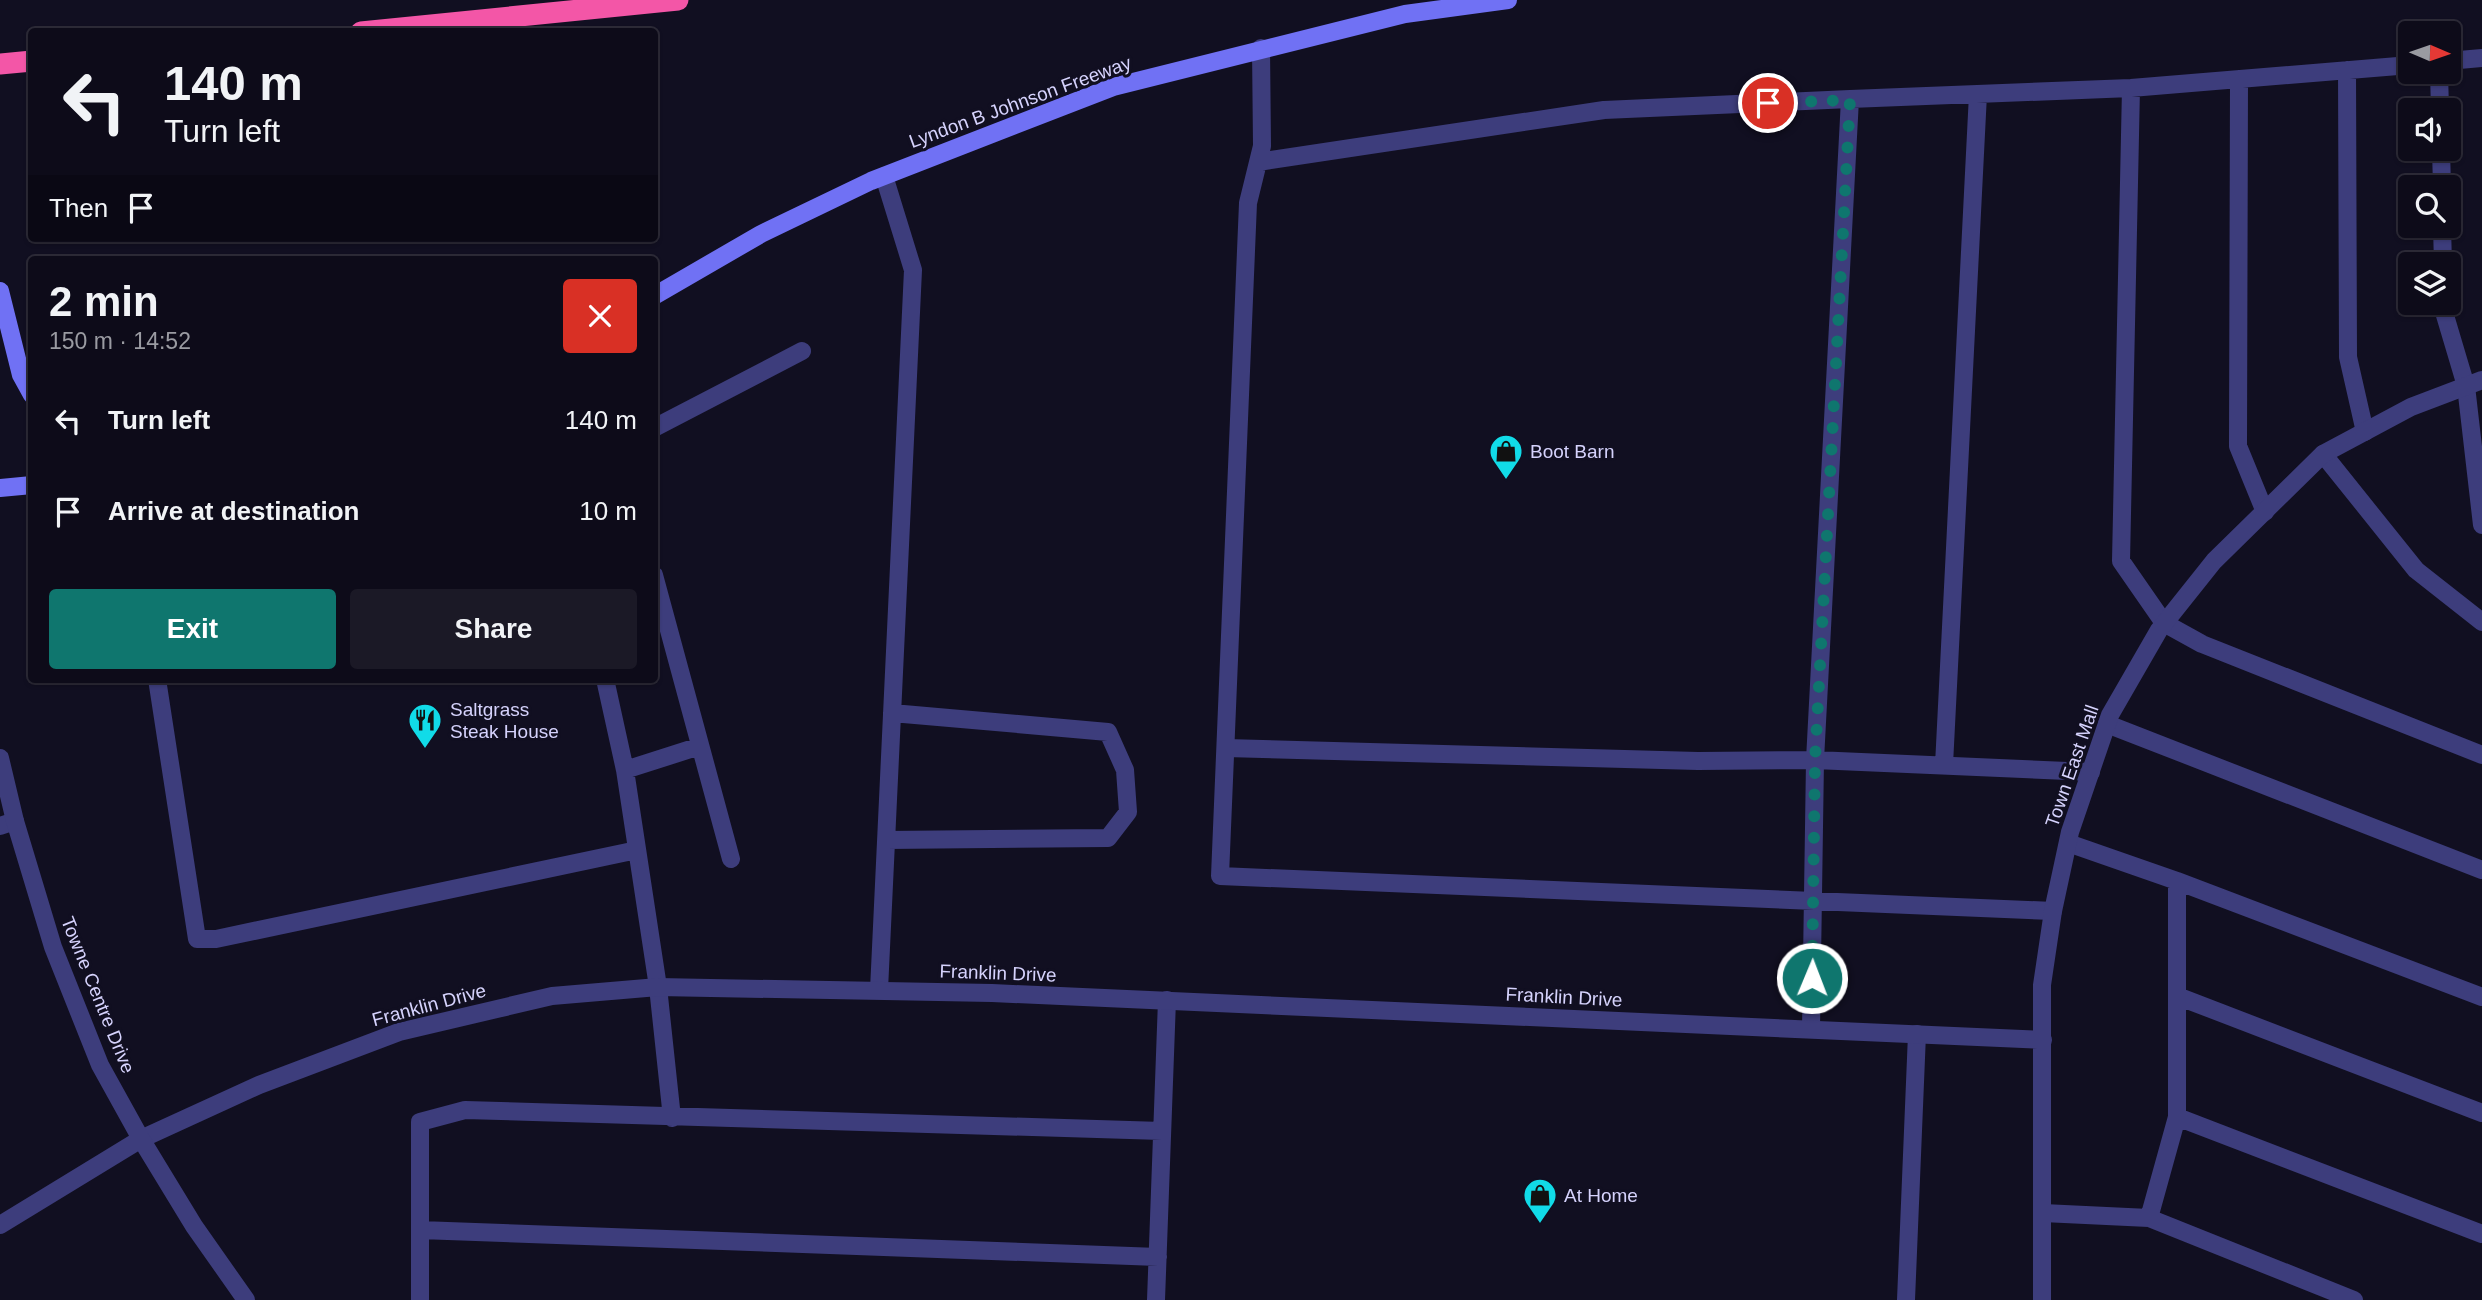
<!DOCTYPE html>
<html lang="en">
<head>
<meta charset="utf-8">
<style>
  body { margin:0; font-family:Arial,sans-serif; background:#1b1926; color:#f1f3f6; height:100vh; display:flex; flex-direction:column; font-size:26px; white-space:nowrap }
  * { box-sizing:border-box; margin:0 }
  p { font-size:23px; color:#9a9ba2 }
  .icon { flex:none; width:38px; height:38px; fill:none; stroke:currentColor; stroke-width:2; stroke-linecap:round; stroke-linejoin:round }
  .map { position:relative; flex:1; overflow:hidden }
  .panel { position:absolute; left:28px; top:256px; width:630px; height:427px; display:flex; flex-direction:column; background:#0d0b19; border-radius:7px; box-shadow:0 2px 5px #0004,0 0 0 2px #2d2b38 }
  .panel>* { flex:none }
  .banner { position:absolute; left:28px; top:28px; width:630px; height:214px; border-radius:7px; box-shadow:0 2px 5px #0004,0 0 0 2px #2d2b38; background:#0d0b19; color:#f1f3f6; overflow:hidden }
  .needle { width:46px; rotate:92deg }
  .buttons { position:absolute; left:2398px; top:21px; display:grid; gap:14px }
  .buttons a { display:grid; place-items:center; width:63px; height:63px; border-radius:7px; background:#0d0b19; box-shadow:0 2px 5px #0004,0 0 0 2px #2d2b38; font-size:35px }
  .pin { position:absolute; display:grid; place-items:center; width:60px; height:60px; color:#fff; margin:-30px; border:4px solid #fff; border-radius:50%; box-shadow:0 2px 7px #0007 }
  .me { position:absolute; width:77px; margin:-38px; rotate:1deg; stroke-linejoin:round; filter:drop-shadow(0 0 5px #0008) }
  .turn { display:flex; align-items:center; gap:24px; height:147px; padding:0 21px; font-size:32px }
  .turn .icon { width:91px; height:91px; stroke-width:2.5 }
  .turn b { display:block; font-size:49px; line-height:60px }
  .then { display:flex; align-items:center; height:66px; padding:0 21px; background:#0003; gap:14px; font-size:26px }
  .round { display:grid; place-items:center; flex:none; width:74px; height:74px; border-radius:7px; background:#1b1926 }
  .head { display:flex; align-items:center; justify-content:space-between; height:119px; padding:0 21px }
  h1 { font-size:42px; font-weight:800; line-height:52px }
  .button { display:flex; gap:14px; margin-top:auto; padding:14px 21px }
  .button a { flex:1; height:80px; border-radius:7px; background:#0f766e; color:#fff; font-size:28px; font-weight:800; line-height:80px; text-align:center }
  .button a+a { background:#1b1926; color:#f1f3f6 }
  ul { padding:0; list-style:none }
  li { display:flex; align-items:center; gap:21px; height:91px; padding:0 21px }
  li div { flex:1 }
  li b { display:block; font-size:26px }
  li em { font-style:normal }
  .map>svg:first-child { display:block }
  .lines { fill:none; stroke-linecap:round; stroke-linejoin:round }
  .service { stroke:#3d3d7c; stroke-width:18 }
  .minor { stroke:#3d3d7c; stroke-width:18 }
  .tertiary { stroke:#3d3d7c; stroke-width:18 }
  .secondary { stroke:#7071f4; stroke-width:18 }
  .motorway { stroke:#f356a7; stroke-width:21 }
  .route { stroke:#0f766e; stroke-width:12; stroke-dasharray:0 21.6 }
  .labels { text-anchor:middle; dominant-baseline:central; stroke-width:6; stroke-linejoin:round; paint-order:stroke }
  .street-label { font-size:19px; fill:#d5d2fc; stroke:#110f21 }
  .poi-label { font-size:19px; fill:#d5d2fc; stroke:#110f21; text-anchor:start }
</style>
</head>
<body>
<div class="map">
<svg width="2482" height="1300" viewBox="0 0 2482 1300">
  <rect width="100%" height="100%" fill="#110f21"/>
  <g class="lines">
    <path class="service" d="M1261,48L1262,146L1248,203L1220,876L2053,911
      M2448,61L2482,58
      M2347,70L2348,357L2365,432
      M2439,72L2440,110
      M2239,79L2238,446L2265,512
      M2131,88L2121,561L2164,623L2202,644L2482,755
      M1850,99L2131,88L2410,65
      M2441,149L2442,187
      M2442,226L2443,264
      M2444,303V312L2466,386L2482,525
      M654,428L802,351
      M2323,454L2416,570L2482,622
      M654,575L731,859
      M157,679L197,939H216L637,850
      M605,679L625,770L658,987L672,1118
      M2107,724L2482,870
      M1226,748L1698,761L1815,760L1850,99L1604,110L1258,162
      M1944,765L1978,94
      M625,770L700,746
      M0,826L15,821
      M886,840L1108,838L1128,812L1125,770L1108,732L892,713
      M2068,843L2177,881L2482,997
      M879,990L913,270L884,176
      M2177,996L2482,1113
      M1811,1029L1815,760L2091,772
      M2177,1117L2482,1234
      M2043,1213L2149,1218L2177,1117V881
      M2149,1218L2354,1300
      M420,1230L1158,1257
      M420,1300V1122L465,1110L1162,1131
      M1156,1300L1167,1000
      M1906,1300L1917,1034"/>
    <path class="minor" d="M141,1139L259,1085L399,1032L552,996L658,987L992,993L2043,1040
      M2042,1300V985L2053,911L2070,832L2110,715L2159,630L2214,561L2323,454L2411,407L2482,380"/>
    <path class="tertiary" d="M0,758L15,821L53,947L100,1065L141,1139L194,1226L246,1300
      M0,1225L141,1139"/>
    <path class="secondary" d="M0,291L21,375L32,395
      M654,296L761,234L871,181L1113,87L1405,14L1508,0
      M0,488L32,485"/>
    <path class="motorway" d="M361,32L678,0
      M0,64L32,61"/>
  </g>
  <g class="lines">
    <path class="route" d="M1768,103L1850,100L1815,760L1812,978"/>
  </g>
  <defs>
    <symbol id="shop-pin" viewBox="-11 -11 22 30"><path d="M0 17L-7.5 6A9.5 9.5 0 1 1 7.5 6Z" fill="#11dbe8" stroke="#110f21"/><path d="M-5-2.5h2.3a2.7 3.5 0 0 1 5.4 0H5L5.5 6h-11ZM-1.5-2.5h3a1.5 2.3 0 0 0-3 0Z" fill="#111"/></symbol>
    <symbol id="restaurant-pin" viewBox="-11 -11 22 30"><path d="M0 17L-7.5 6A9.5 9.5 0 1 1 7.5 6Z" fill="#11dbe8" stroke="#110f21"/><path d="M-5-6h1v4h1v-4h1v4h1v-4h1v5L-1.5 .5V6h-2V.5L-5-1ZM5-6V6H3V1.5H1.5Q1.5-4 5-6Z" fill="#111"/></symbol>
  </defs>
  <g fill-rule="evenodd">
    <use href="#shop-pin" x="1487" y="432" width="38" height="52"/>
    <use href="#restaurant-pin" x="406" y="701" width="38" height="52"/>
    <use href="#shop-pin" x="1521" y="1176" width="38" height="52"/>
  </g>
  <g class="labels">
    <g class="street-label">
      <text transform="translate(1020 102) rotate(-20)">Lyndon B Johnson Freeway</text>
      <text transform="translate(2072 766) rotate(-71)">Town East Mall</text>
      <text transform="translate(998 973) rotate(2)">Franklin Drive</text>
      <text transform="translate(98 995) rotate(68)">Towne Centre Drive</text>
      <text transform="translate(1564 997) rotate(3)">Franklin Drive</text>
      <text transform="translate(429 1005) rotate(-15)">Franklin Drive</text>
    </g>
    <g class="poi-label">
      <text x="1530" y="451">Boot Barn</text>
      <text x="450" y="709">Saltgrass<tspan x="450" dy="22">Steak House</tspan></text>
      <text x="1564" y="1195">At Home</text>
    </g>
  </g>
</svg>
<div class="buttons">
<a><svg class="needle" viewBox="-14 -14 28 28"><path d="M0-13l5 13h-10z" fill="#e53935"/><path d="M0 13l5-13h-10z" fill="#9a9ba2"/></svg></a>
<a><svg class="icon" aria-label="sound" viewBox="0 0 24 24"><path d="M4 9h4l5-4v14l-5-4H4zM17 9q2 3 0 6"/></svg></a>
<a><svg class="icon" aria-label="search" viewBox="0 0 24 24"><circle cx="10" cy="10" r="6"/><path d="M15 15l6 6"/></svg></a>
<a><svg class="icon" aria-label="layers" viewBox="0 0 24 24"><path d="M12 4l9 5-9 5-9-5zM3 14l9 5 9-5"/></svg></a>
</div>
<div class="pin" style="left:1768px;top:103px;background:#d93025"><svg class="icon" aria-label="arrive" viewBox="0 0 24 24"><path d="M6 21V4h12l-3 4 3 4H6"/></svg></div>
<svg class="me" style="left:1812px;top:978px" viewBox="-20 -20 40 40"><circle r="17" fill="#0f766e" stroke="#fff" stroke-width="3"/><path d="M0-11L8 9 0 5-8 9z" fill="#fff"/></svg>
<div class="banner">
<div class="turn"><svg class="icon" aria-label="left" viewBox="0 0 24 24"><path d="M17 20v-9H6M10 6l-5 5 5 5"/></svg><div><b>140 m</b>Turn left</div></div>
<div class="then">Then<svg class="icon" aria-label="arrive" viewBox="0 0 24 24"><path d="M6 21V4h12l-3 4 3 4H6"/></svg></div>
</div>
<section class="panel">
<div class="head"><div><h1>2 min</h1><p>150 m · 14:52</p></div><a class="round" style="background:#d93025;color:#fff"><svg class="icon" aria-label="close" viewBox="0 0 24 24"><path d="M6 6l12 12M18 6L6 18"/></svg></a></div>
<ul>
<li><svg class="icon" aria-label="left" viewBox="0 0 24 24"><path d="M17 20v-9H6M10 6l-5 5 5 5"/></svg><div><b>Turn left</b></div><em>140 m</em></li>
<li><svg class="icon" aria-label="arrive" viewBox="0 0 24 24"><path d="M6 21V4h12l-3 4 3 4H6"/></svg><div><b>Arrive at destination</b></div><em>10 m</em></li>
</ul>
<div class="button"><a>Exit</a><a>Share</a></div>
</section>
</div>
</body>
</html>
